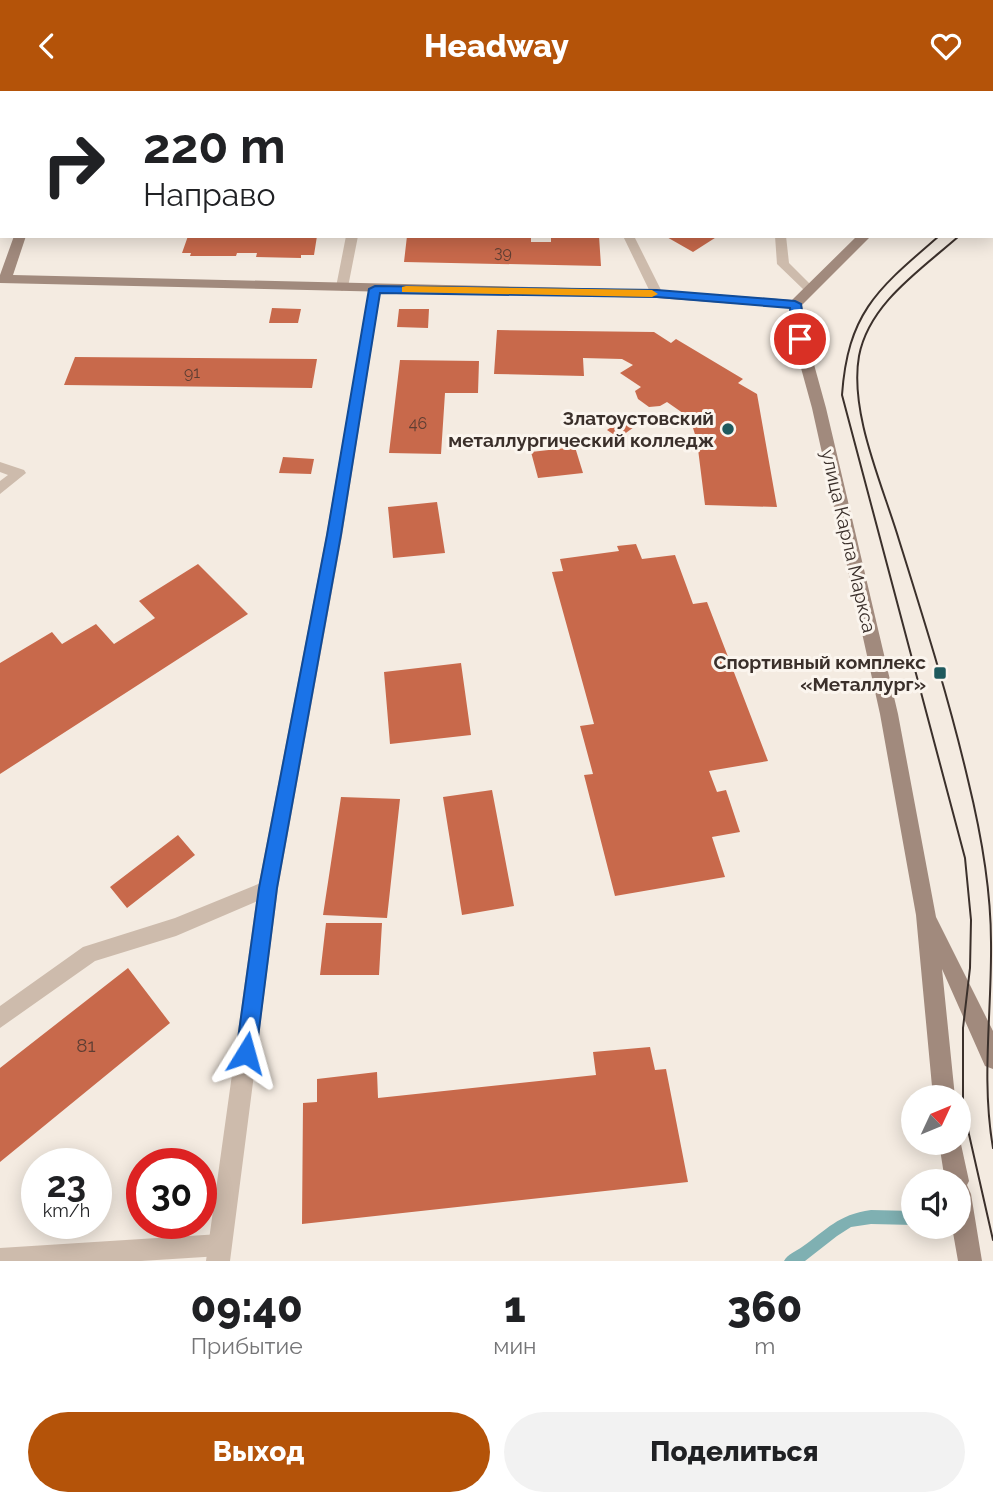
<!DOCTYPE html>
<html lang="ru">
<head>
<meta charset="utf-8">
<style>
  body { margin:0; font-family:Raleway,sans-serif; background:#f2f2f2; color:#202124; height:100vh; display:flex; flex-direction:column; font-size:26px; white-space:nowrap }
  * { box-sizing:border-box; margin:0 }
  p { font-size:23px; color:#757577 }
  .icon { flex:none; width:38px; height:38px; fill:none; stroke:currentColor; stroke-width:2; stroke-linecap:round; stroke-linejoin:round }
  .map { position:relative; height:1170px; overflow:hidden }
  .drawer { display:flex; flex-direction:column; background:#fff; flex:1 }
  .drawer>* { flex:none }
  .banner { position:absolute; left:0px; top:0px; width:994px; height:147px; box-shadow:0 4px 18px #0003; background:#fff; color:#202124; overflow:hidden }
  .needle { width:46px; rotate:46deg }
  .fabs { position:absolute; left:901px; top:994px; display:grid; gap:14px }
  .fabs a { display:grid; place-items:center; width:70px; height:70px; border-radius:50%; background:#fff; box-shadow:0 4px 18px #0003; font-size:35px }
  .speed { position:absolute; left:21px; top:1057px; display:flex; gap:14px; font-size:35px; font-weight:700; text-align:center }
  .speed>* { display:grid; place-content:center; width:91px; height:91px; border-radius:50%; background:#fff; box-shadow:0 4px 18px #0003; line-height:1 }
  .speed small { font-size:18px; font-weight:400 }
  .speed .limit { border:10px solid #d22; background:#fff; color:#111 }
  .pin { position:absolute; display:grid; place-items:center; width:60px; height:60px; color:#fff; margin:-30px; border:4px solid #fff; border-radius:50%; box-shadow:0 2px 7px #0007 }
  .me { position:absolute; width:77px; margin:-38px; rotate:8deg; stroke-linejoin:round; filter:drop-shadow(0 0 5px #0008) }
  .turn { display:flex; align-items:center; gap:24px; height:147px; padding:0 28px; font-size:32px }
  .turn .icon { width:91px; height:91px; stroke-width:2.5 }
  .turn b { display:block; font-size:49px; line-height:60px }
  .eta { display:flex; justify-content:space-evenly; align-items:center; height:119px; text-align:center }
  .eta b { font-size:42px; font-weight:800; line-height:49px }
  .primary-button { display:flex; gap:14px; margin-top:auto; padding:14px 28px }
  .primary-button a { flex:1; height:80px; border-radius:42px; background:#b45309; color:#fff; font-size:28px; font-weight:800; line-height:80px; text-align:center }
  .primary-button a+a { background:#f2f2f2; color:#202124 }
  header { display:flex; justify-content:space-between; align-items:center; height:91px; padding:0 28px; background:#b45309; color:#fff; font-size:32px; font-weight:800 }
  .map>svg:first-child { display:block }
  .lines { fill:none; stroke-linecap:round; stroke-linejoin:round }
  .stream { fill:#7fb0b2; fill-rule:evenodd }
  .building { fill:#c8694b }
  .lane { fill:#cdbbac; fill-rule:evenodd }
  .street { fill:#cdbbac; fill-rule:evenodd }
  .secondary { fill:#a18a7d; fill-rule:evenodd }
  .tram { stroke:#3b302b; stroke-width:2 }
  .route { fill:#1a73e8; stroke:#114b97; stroke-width:2 }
  .slow { fill:#f59e0b }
  .poi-dot { fill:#1f5a5e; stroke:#fbf5ee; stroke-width:2.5 }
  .labels { text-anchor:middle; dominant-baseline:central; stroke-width:6; stroke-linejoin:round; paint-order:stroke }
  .number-label { font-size:16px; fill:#5e3e33 }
  .poi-label { font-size:19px; font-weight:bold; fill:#3b302b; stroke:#fbf5ee; text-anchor:end }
  .street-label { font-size:19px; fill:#3b302b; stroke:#fbf5ee }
  .near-number-label { font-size:19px; fill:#5e3e33 }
</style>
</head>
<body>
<header><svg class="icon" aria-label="back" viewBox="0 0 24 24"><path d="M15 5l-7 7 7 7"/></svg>Headway<svg class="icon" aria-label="heart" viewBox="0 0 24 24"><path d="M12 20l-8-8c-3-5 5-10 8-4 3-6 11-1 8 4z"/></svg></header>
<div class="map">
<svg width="993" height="1170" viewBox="0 0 993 1170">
  <rect width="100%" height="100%" fill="#f4ebe1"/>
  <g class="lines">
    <path class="stream" d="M871,1119L914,1120V1134L871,1133L851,1136L837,1145L805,1170H784C788,1163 795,1161 802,1156C828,1138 837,1124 871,1119Z"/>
  </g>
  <path class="building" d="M188,145H317L314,164H301V167L256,166L257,162H237L236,165H190L191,162H182Z
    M407,145L531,146V151H551V145H599L601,175L404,171Z
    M665,145H718L693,161Z
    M272,217L301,218L298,232H269Z
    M399,218H429L428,237L397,236Z
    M497,239L654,241L671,252L676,248L743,288L738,292L757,303L777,416L705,414L697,350L690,327L667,311L660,315L649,316L638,308L635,300L641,296L620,282L633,274L622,268L583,267L584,285L494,283Z
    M75,266L317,268L312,297L64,294Z
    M400,269L479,270L478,302H445L441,363L389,362Z
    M623,328L634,336L619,347L607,339Z
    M575,356L583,382L538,387L531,361Z
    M283,366L314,368L311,383L279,382Z
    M437,411L445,462L393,467L388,416Z
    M636,453L642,468L675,464L693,513L707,511L768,670L709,680L717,701L726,699L740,741L712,746L725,786L615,805L584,684L593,683L580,635L594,633L552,481L563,480L560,468L619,460L617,455Z
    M198,473L248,523L0,683V572L52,541L62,553L96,533L114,553L155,527L139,510Z
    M461,572L471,644L390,653L384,581Z
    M492,699L514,815L462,824L443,706Z
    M341,706L400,708L387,827L323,824Z
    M178,744L195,764L127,817L110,796Z
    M326,832H382L379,884H320Z
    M128,877L170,932L0,1071V977Z
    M650,956L655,979L666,978L688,1091L302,1133L303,1012L317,1011V988L377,981L378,1007L596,984L593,961Z"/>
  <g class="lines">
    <path class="lane" d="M272,0H284L270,2Z
      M782,0H793L780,2Z
      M966,0H977L964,2Z
      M0,59H2V66H0Z
      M623,145H634L663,203L661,205H653L651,203Z
      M775,145H786L789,172L812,195V199H804L777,173Z
      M0,371L24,379L26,382L0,403V390L8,384L0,381Z
      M268,789L274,791L277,797L274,803L176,845L95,870L0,937V915L83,856L175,827Z
      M220,1143L228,1146L231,1154L228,1162L220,1165L141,1170H0V1157Z"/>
    <path class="street" d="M600,0H612L599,2Z
      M346,145H358L348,196L342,200L336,196Z
      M375,194L381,198L342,445L278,797L230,1170H206L258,797L326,445L369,198Z"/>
    <path class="secondary" d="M91,0H101L90,2Z
      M992,44H993V50H992Z
      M14,145H26L13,184L657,199L792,209L857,145H871L802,214L807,248L826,317L898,623L936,826L993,940V978L985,975L942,878L955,1006H933L916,824L880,623L812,317L793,248L789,217L657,207L0,192V184Z
      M959,1044L969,1090L967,1094L971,1103L982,1170H958L952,1136H959V1090H945L939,1052H959Z"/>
    <path class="tram" d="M939,145C879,197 848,220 842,304L965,767L971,829L970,877L963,937V1017L993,1149
      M959,145C922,178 869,212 859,265C849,322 883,395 899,449C924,529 949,608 968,689C981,742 991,796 991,851C992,921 981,988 993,1057"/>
  </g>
  <path class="route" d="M375,195L657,199L795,210L801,213L806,248L800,252L794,248L790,217L657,206L380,202L341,444L277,797L256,962L253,969L246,972L239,969L236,962L259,797L327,444L369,198Z"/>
  <path class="slow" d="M406,195L652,199L658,203L652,206L402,201V196Z"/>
  <g class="poi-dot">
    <circle cx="728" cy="338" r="7"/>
    <rect x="933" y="575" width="14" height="14" rx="3.5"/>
  </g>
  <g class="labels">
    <g class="number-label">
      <text x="503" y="161">39</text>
      <text x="192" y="281">91</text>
      <text x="418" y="332">46</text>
    </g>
    <g class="poi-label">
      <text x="714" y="327">Златоустовский<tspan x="714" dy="22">металлургический колледж</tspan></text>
      <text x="926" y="571">Спортивный комплекс<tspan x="926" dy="22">«Металлург»</tspan></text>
    </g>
    <g class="street-label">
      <text transform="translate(849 450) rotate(77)">улица Карла Маркса</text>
    </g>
    <g class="near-number-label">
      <text x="86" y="954">81</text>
    </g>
  </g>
</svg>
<div class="fabs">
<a><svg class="needle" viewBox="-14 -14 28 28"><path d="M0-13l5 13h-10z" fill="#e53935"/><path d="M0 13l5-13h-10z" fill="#757577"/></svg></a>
<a><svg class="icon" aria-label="sound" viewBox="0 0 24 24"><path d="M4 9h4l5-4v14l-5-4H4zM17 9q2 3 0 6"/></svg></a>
</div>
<div class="speed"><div>23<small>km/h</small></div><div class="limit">30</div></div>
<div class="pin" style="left:800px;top:248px;background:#d93025"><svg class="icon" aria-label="arrive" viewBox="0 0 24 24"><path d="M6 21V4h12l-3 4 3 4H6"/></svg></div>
<svg class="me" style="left:246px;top:962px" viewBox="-20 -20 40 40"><path d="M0-17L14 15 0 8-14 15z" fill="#1a73e8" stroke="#fff" stroke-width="4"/></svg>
<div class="banner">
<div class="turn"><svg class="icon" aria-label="right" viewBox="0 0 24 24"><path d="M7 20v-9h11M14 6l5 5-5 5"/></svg><div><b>220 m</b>Направо</div></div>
</div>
</div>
<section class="drawer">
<div class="eta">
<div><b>09:40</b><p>Прибытие</p></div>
<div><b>1</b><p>мин</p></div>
<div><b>360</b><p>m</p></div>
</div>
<div class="primary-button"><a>Выход</a><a>Поделиться</a></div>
</section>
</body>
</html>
